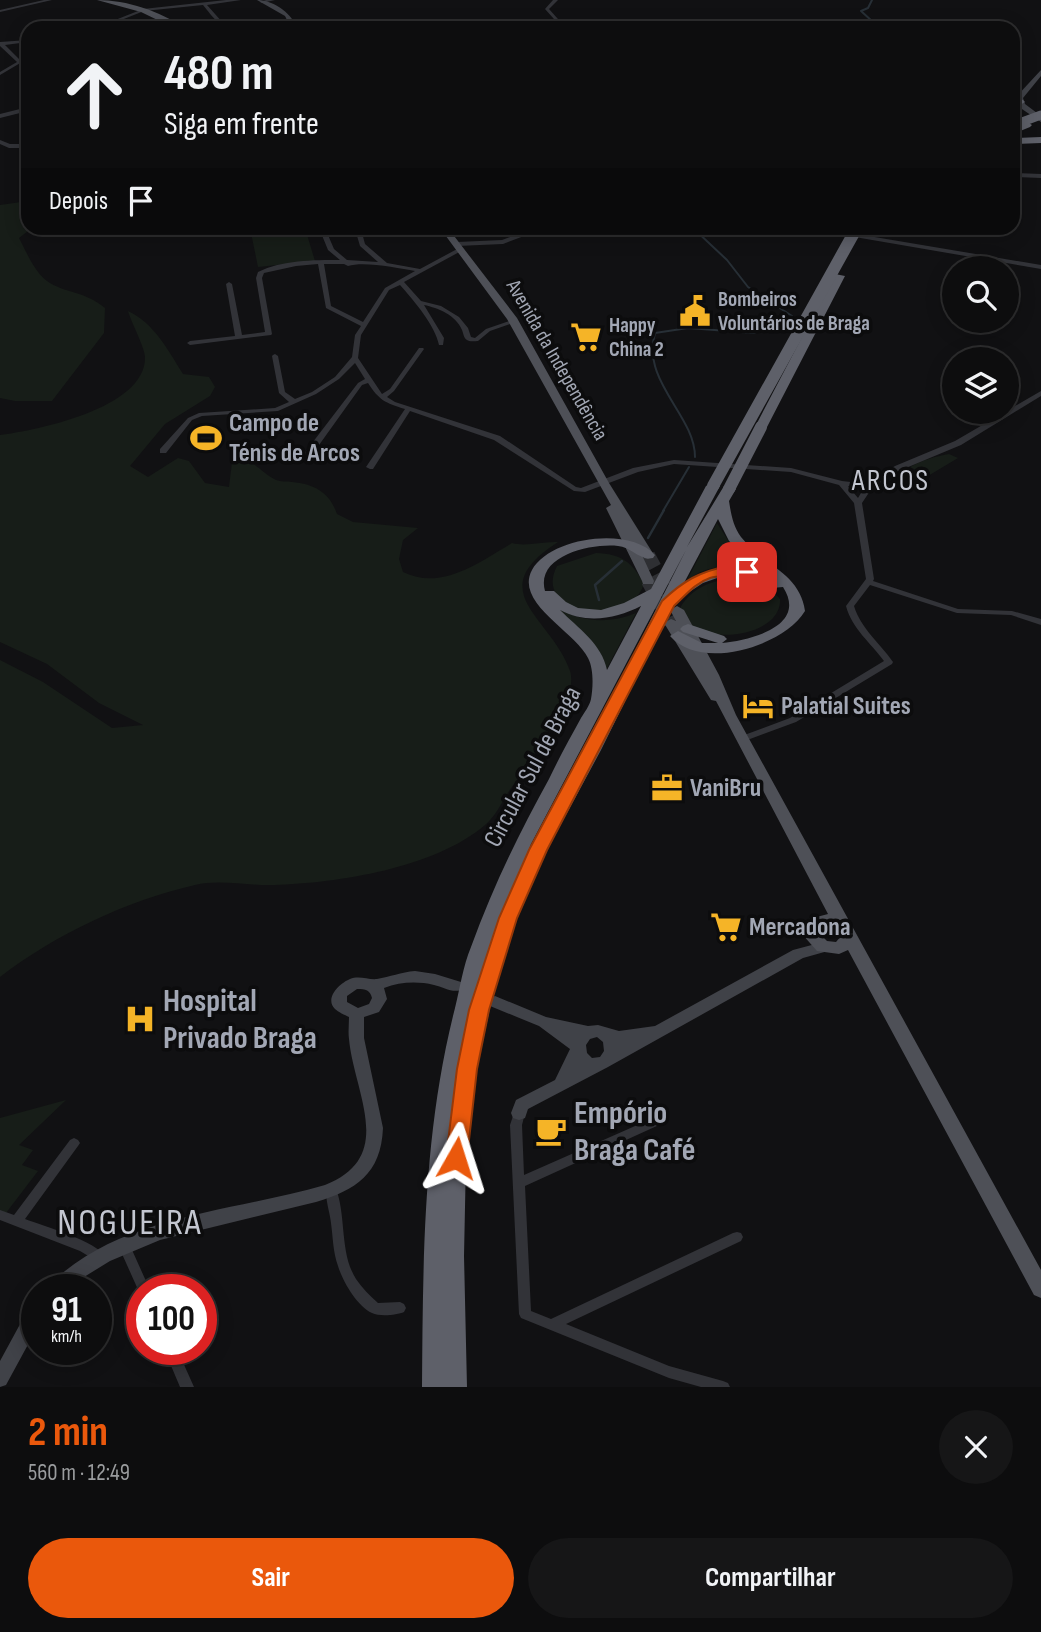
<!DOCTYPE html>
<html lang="pt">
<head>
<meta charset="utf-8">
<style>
  body { margin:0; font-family:"Sofia Sans Condensed",sans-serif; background:#161617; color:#f1f3f6; height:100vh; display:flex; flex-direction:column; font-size:26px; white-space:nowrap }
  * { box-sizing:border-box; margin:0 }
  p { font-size:23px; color:#9a9c9e }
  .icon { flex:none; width:38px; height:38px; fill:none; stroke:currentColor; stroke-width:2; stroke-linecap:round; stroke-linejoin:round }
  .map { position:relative; height:1387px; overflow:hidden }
  .panel { display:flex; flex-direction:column; background:#0d0d0e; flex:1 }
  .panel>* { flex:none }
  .banner { position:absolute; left:21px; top:21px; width:999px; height:214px; border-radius:21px; box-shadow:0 4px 18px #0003,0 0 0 2px #2d2d2e; background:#0d0d0e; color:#f1f3f6; overflow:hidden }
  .controls { position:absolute; left:942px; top:256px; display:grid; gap:14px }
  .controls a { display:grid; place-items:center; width:77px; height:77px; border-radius:50%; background:#0d0d0e; box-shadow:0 4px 18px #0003,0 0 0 2px #2d2d2e; font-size:35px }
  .speed { position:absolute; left:21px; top:1274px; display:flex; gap:14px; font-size:35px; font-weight:700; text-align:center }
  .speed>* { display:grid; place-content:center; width:91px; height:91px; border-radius:50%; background:#0d0d0e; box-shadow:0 4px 18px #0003,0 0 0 2px #2d2d2e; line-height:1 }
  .speed small { font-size:18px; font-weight:400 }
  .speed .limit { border:10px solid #d22; background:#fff; color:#111 }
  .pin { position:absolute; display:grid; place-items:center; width:60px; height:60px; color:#fff; margin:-30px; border-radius:14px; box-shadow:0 4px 10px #0006 }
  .me { position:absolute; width:77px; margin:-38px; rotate:6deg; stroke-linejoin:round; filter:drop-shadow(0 0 5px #0008) }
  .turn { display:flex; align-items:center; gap:24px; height:147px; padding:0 28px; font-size:32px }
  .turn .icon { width:91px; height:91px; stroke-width:2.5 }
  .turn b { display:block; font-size:49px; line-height:60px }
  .then { display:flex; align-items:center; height:66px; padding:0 28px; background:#0003; gap:14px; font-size:26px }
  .round { display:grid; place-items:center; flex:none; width:74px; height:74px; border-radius:37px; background:#161617 }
  .summary { display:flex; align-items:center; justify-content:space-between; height:119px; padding:0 28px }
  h1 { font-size:42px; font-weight:700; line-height:52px; color:#ea580c }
  .action { display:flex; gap:14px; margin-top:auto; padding:14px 28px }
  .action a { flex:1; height:80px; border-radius:42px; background:#ea580c; color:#fff; font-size:28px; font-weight:700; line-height:80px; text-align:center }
  .action a+a { background:#161617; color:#f1f3f6 }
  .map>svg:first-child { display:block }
  .green { fill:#171d18 }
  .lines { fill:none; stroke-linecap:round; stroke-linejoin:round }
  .stream-far1 { stroke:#272f36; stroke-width:2 }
  .stream { stroke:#272f36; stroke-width:2.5 }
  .primary-tunnel { stroke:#2e2f33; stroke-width:14; stroke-dasharray:14 7; stroke-linecap:butt }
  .street { fill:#323338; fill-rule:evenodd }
  .secondary { fill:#404248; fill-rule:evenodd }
  .primary { fill:#4e5057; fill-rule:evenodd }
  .highway { fill:#5e6069; fill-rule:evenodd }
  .highway-bridge-far1 { stroke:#5e6069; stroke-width:9 }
  .highway-bridge { stroke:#5e6069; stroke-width:12 }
  .route { fill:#ea580c; stroke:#983908; stroke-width:2 }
  .labels { text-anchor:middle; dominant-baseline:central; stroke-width:7; stroke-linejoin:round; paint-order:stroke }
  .far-poi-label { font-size:21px; font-weight:bold; fill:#a2a7b4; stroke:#0c0c0d; text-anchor:start }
  .far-street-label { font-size:21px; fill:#a2a7b4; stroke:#0c0c0d }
  .poi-label { font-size:26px; font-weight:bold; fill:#a2a7b4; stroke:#0c0c0d; text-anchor:start }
  .street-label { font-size:26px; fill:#a2a7b4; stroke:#0c0c0d }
  .quarter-label { font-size:30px; letter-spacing:2px; fill:#c3c6d0; stroke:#0c0c0d }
  .near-poi-label { font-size:32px; font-weight:bold; fill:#a2a7b4; stroke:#0c0c0d; text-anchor:start }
  .near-quarter-label { font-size:37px; letter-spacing:2px; fill:#c3c6d0; stroke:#0c0c0d }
</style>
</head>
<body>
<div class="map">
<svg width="1041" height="1387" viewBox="0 0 1041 1387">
  <rect width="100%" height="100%" fill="#111113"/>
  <path class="green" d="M28,201V228H32L19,238C27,253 35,274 50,283C69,294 84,291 105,308L104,333L52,401H15L0,398V205Z
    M250,228H305L315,261L258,267Z
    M128,311C154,323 168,350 183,374L209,377L215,387L210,396L165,424L130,466L148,477L178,458L189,461L205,483L229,487L232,462L239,458C255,461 262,473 276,480C281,482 287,481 292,482C315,484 330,493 337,514L353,522L418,528L403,540L399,559L403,572C441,591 478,563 512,543C527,547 542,541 558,542C480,592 552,617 570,671C580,703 527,766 509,791C502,802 495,817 485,825C435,868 338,883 274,885C249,886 219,879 195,885C126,901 56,934 0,977V660L43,682L112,728L143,725L99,703L47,664L0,642V435C38,430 146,408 145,357C145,348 131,322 128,311Z
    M949,454L958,458L928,476L910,467C925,459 934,457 949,454Z
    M717,523L733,548L771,576C743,567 710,559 686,582Z
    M596,553C622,554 632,562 644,584C630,628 531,616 557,566Z
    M735,578C754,582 767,584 780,599C782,634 716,644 693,626C688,622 684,614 680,608C693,586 712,581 735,578Z
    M553,605C579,622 607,625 636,613L605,672Z
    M66,1100L19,1145L33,1150L22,1165L38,1171L6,1213L0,1211V1118Z"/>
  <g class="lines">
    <path class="stream-far1" d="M823,28L873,22L861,11L868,8L872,0
      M693,228L727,260L748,287L792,316L754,333L688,328L655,333C641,382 695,415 695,457
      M663,511L689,467"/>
    <path class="stream" d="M648,538L664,510
      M599,600L595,585L622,561"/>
    <path class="primary-tunnel" d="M648,555L677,610
      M648,581L671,623"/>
    <path class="street" d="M44,0H52L0,12V10Z
      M226,0H241L207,5L223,23L235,28C219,28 213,17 203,5L144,11L101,28H95L143,9Z
      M266,0H275L262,3L260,2Z
      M553,0H558L549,9L566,28H562L545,9Z
      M291,19L326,27V28H318L289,21V19Z
      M28,40V42L5,45L22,62L0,75V72L17,62L0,46V42Z
      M28,107V111L0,118V114Z
      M0,140L10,144H28V148H9L0,144Z
      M1013,173L1041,174V178L1013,177Z
      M319,228H325L334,249L347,260L378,262L360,246L355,229L357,228L361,229L365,244L387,263L420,269L459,248H463V250L404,282L421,301L441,306L459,317L468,328L471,337L475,338L486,329L512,320H516V322L490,331L478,341C476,341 469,342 467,340C464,339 463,332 462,330C456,315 438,308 424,305L444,338L443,345H439C435,325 414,301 400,285L389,290L361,335L358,358L382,394L390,389L419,348H423L424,349L394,391L387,397L395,402L500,436L576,487L581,488L633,468L674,460L791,468L842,481L868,484L895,466L955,441L1041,391V396L961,445L901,470L872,488L862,503L874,579L873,581L958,609L1012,611L1041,619V625L1011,615L957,613L870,585L854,606C861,629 880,643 893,662L892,664L796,722L742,742L737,739L739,737L790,718L884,661C871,643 852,629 846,606L866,579L854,503L839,485L791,472L674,464L638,472L585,492L574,491L494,440L410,411L373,469H370L366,467L405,409C385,403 379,400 368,383L362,385L309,459H303V455L358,383L365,379L355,363L339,379L316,394L278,411L202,416L192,420L166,453H160V449L188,418L199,413L275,408L289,402L279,393L272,356L273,355L275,354L278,356L285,392L295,399L312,392L335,377L352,357L355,335L361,326L326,308L318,264L296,266L264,273L262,278L272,334L271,335L190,345L187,343L190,341L235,336L226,284L229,282L232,284L242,335L265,332L256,278L258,272C282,260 313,260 340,260L328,250ZM324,264H344L348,266C364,261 398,268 415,271L385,288L363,322L331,306ZM848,486L864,488L858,498Z
      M526,228H532V233L503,244L457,246L454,244L457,242L502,240L527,231Z
      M811,228H821L1041,265V269L814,230Z
      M519,1108L523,1110L525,1113L522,1125L524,1175L651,1119L655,1117L659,1119L661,1122L659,1125L525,1186L531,1311L551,1319L733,1233L737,1232L741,1233L743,1237L741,1241L566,1324L669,1366L723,1381L728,1383L730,1387H701L669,1378L521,1318L519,1314L510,1125L515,1110Z
      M74,1138L78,1140L80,1143L78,1146L25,1219C44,1226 96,1241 106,1257L104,1261L100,1263L80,1251L0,1220V1210L14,1215L70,1140Z
      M331,1185L335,1186C347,1215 339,1252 356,1279C362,1288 370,1296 378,1303L400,1302L404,1304L406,1308L404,1312C397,1315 380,1317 372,1313C357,1306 343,1282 338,1266C333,1252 333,1238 331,1223C330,1212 324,1197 327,1186Z
      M124,1240L128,1241L150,1290H142V1295L140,1294L118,1245L120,1241Z
      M164,1349H177L194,1387H180Z"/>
    <path class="secondary" d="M257,0C271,0 287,10 294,22L290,28H284L288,22L285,16Z
      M1041,70V76L1023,98L1025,104L1041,116V122L1019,107L1015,98Z
      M823,942L828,943L830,947L828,951L803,958L608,1067L528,1109L525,1118L519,1120L513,1118L511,1113L516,1100L555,1080L570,1049L539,1026L490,1006L488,1002L490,998L495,996L546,1017L588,1026L598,1025L619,1031L655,1026L793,950ZM597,1037L603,1042L604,1051L600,1057L592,1058L587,1053L586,1045L590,1039Z
      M415,971L435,974L461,982L463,986L461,990C452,993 443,987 434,985C417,981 400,982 384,988L387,999L379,1012L364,1017V1038L383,1128C381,1174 356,1190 316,1202L160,1240L110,1261L84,1277L68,1290H46C50,1281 58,1277 65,1271C136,1214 240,1210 325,1185C397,1157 354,1093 349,1039C348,1032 349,1024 349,1017C345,1015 338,1012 335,1009C324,998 340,983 350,979C359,975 368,980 377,979C390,977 401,972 415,971ZM357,989C366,989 370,990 372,998L369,1004L358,1008L347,1002V996Z
      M37,1302V1328L6,1385L0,1387V1361L31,1304Z"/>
    <path class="primary" d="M97,0C127,0 160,11 184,28H174L141,12Z
      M440,228H448L517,318L609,483L654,555L648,559L644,558L641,553L654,581L653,584H643L642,581L606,508L611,505L507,319Z
      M677,606L684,610L719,675L736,715L1041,1270V1298L1034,1295L848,950L839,954L817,951L802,934L809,919L828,914L716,701L711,700L664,623L671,619L676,621L670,610ZM830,925L839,930L842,935L836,942L827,941L819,933L821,928Z"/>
    <path class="highway" d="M1013,97L1023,100L1025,102L1020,105L1013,103Z
      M1027,122L1032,125L1030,127L1013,134V127Z
      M1041,137V143L1013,144V138Z
      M868,228H880L870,235H862V231Z
      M835,274L845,276L767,427L761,431L756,430L755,427Z
      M713,482L720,486L687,547L724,486H734L736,489L729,501C731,514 733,526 741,537C763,565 800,573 805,611C784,646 701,672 670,636L678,631L702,643H718L683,632L680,629L683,626L688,624L724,636L727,639L722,643C751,640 808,626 783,587L772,588L748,577L723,576L703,583L674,602L601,750L547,850L517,917L496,980L477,1069L466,1158L464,1256L467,1387H422C423,1259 423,1133 455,1008C460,988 463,966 471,947C492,889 519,833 549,779C559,758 570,738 581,718C584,713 590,705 591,699C593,688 594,669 588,658C576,632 514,603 532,570C550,537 630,526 655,555L653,558C640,561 631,547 618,546C593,543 535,555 545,591H554L566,602L578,608L601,610L624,603L651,589L706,486ZM718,519L729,541L766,574C737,564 710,566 684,583ZM686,550L585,750L521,869L531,844ZM641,606L607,670C602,644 578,628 560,610C586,624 616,619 641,606Z"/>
    <path class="highway-bridge-far1" d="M1022,122L1041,115"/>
    <path class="highway-bridge" d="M713,486L855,231
      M729,489L761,427"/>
  </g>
  <path class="route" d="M727,566L747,568L754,572C744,581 724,573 710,578C695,583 685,596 674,606L547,850L517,918L489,1010L477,1069L467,1158L464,1164L456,1167L449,1164L446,1158L457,1069L469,1010L499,918L529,850L662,601C683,581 699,572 727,566Z"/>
  <defs>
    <symbol id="civic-bare" viewBox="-9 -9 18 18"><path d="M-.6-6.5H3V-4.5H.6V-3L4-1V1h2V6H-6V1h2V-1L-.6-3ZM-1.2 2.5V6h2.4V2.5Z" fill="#f5b427" stroke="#0c0c0d" stroke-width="2.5" paint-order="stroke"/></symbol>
    <symbol id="supermarket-bare" viewBox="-9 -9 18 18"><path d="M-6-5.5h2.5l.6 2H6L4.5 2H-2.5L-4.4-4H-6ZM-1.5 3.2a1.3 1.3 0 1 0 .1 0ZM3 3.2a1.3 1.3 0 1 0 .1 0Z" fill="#f5b427" stroke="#0c0c0d" stroke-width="2.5" paint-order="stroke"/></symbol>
    <symbol id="stadium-bare" viewBox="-9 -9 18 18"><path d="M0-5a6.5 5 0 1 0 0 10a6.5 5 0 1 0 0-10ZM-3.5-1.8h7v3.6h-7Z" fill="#f5b427" stroke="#0c0c0d" stroke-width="2.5" paint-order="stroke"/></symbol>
    <symbol id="hotel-bare" viewBox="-9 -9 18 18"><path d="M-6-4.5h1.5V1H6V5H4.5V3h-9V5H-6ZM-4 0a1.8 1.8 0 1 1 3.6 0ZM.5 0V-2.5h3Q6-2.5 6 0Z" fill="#f5b427" stroke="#0c0c0d" stroke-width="2.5" paint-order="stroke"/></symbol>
    <symbol id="office-bare" viewBox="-9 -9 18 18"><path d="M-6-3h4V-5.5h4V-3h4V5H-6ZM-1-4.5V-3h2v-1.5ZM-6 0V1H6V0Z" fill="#f5b427" stroke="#0c0c0d" stroke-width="2.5" paint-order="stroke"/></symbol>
    <symbol id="hospital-bare" viewBox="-9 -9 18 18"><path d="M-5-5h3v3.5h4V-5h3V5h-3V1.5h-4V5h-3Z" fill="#f5b427" stroke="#0c0c0d" stroke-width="2.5" paint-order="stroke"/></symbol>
    <symbol id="cafe-bare" viewBox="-9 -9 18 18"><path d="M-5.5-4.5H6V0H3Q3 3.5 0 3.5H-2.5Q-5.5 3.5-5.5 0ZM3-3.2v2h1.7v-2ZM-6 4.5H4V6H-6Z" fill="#f5b427" stroke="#0c0c0d" stroke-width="2.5" paint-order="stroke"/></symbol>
  </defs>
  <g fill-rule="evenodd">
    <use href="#civic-bare" x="673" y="289" width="44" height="44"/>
    <use href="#supermarket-bare" x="564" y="315" width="44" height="44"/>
    <use href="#stadium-bare" x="184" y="416" width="44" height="44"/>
    <use href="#hotel-bare" x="736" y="684" width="44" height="44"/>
    <use href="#office-bare" x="645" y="766" width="44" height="44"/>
    <use href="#supermarket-bare" x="704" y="905" width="44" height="44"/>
    <use href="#hospital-bare" x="118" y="997" width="44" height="44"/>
    <use href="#cafe-bare" x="529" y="1109" width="44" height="44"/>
  </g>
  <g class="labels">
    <g class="far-poi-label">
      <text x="718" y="299">Bombeiros<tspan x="718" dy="24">Voluntários de Braga</tspan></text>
      <text x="609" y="325">Happy<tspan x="609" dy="24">China 2</tspan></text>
    </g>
    <g class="far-street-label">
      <text transform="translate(557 360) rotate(60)">Avenida da Independência</text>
    </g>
    <g class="poi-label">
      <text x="229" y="423">Campo de<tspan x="229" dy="30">Ténis de Arcos</tspan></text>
      <text x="781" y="706">Palatial Suites</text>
      <text x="690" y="788">VaniBru</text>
      <text x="749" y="927">Mercadona</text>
    </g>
    <g class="street-label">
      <text transform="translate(533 767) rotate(-62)">Circular Sul de Braga</text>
    </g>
    <g class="quarter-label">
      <text x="891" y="481">ARCOS</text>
    </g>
    <g class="near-poi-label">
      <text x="163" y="1001">Hospital<tspan x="163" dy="37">Privado Braga</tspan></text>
      <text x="574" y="1113">Empório<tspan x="574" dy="37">Braga Café</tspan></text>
    </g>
    <g class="near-quarter-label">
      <text x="130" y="1223">NOGUEIRA</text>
    </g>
  </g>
</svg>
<div class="controls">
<a><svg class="icon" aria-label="search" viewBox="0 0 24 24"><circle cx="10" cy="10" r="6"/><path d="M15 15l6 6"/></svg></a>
<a><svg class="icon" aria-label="layers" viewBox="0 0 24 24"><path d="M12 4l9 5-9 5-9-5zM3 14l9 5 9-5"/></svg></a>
</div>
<div class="speed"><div>91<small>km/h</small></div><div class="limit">100</div></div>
<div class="pin" style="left:747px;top:572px;background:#d93025"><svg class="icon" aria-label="arrive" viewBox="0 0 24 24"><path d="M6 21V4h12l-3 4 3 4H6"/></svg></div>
<svg class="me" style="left:456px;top:1158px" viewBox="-20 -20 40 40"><path d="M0-17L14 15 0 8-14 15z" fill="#ea580c" stroke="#fff" stroke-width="4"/></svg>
<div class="banner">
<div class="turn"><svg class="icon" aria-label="ahead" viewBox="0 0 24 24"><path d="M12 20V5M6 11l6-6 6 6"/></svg><div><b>480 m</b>Siga em frente</div></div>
<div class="then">Depois<svg class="icon" aria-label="arrive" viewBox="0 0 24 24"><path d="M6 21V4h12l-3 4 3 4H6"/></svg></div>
</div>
</div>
<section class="panel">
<div class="summary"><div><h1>2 min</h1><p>560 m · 12:49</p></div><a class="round"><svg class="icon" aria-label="close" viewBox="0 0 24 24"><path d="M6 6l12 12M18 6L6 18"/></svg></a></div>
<div class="action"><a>Sair</a><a>Compartilhar</a></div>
</section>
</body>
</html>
